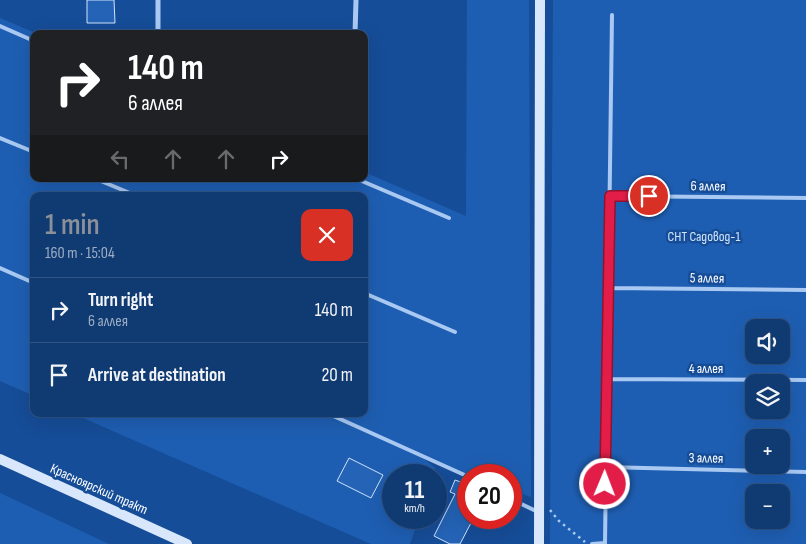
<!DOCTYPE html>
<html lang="en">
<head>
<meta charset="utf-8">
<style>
  body { margin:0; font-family:"Sofia Sans Condensed",sans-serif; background:#194177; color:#f1f3f6; height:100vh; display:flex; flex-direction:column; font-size:19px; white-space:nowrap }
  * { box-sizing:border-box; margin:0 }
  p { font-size:16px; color:#9cadc4 }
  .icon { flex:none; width:28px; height:28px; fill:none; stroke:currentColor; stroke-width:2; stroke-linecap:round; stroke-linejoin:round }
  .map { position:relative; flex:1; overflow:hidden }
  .panel { position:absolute; left:30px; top:192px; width:338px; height:225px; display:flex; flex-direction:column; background:#103a72; border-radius:10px; box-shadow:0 5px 20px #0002,0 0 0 1px #305484 }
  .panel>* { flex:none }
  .banner { position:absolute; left:30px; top:30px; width:338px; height:152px; border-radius:10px; box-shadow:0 5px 20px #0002,0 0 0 1px #305484; background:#202124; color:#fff; overflow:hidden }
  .tools { position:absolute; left:745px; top:319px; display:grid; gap:10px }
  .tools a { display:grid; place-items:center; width:45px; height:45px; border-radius:10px; background:#103a72; box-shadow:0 5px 20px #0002,0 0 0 1px #305484; font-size:25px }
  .speed { position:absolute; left:382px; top:464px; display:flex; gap:10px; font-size:25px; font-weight:700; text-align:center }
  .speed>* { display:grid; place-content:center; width:65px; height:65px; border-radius:50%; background:#103a72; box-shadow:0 5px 20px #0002,0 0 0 1px #305484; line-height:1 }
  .speed small { font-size:12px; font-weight:400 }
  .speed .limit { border:8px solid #d22; background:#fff; color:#111 }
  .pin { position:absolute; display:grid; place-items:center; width:42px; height:42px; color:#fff; margin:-21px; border:2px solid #fff; border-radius:50%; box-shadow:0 1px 5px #0007 }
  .me { position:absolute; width:55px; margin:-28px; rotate:1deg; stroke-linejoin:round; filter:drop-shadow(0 0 4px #0008) }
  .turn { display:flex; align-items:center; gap:18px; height:105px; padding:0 15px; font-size:22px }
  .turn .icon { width:65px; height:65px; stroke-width:2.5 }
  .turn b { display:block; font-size:35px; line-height:42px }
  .lanes { display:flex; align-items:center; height:48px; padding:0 15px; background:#0003; justify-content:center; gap:25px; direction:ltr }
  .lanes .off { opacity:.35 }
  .round { display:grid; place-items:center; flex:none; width:52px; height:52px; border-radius:10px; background:#194177 }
  .head { display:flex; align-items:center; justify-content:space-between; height:85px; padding:0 15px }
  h1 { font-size:30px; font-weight:600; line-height:38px; color:#8c9099 }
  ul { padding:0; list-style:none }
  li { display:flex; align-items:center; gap:15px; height:65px; padding:0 15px; border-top:1px solid #305484 }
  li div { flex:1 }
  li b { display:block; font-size:19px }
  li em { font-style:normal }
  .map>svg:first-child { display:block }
  .green { fill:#1e5eb2; fill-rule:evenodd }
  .building { fill:#2463b6; stroke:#d0e4fc }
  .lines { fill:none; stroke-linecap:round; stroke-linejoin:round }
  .path { stroke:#a9c9f2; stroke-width:2.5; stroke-dasharray:2.5 4; stroke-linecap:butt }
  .service { stroke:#a9c9f2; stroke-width:4 }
  .minor { stroke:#a9c9f2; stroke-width:5 }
  .secondary { stroke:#d8e7fc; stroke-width:10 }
  .route-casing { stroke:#92132f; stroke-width:12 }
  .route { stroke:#e11d48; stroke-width:9 }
  .labels { text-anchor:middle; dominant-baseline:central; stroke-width:5; stroke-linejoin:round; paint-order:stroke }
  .street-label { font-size:14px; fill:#fff; stroke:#164d98 }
  .park-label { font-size:14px; fill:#d0e4fc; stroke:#164d98 }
</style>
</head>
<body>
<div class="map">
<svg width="806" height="544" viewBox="0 0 806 544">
  <rect width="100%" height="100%" fill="#164d98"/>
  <path class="green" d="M467,0H529L531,497L511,490V475L470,474L469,478L423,458L435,468L433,475H394V518H419L410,544H371L74,414H364V196H34V396L0,381V18L38,34H34V179H364V172L466,216Z
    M553,0H806V544H550ZM754,328H781V355H754ZM754,382H781V410H754ZM754,438H781V465H754ZM754,492H781V520H754Z
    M0,493L109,544H0Z"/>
  <path class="building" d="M87,0H114L115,23H87Z
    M349,458L383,475L371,498L337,481Z
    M455,480L469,485V519L472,521L460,544H450L434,536L455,494L450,492Z"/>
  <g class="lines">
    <path class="path" d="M550,510L559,521L585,542"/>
    <path class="service" d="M0,26L34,41
      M0,138L34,152
      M96,179L137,196
      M357,179L449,218
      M610,196L806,198
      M0,268L34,283
      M608,288L806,290
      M364,293L455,332
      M607,379L806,380
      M329,414L469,477
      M605,467L806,472
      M511,499L538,512
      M592,544L605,543
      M605,544L612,15"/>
    <path class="minor" d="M158,34V0
      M355,34L356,0"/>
    <path class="secondary" d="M0,459L187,544
      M539,544L540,0"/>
  </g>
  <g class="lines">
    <defs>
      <path id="route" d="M605,484L610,196H649"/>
    </defs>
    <use href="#route" class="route-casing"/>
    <use href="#route" class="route"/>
  </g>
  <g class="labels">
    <g class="street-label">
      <text transform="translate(708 186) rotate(1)">6 аллея</text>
      <text transform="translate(707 278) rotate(1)">5 аллея</text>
      <text x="706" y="368">4 аллея</text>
      <text transform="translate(706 458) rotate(1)">3 аллея</text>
      <text transform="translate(99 489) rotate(24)">Красноярский тракт</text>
    </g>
    <g class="park-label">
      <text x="704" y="236">СНТ Садовод-1</text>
    </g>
  </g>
</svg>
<div class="tools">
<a><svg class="icon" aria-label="sound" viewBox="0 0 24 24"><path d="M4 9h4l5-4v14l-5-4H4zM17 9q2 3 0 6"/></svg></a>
<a><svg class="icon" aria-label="layers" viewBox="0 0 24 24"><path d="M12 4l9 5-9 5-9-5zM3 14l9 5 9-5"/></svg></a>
<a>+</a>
<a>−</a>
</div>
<div class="speed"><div>11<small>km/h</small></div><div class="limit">20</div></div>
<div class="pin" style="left:649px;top:196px;background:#d93025"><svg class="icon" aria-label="arrive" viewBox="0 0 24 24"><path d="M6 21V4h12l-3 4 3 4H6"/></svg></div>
<svg class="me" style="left:605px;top:484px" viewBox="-20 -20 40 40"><circle r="17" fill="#e11d48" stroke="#fff" stroke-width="3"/><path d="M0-11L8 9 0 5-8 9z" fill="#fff"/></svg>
<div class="banner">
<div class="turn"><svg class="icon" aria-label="right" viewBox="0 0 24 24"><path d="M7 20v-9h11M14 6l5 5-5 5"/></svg><div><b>140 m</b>6 аллея</div></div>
<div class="lanes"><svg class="icon off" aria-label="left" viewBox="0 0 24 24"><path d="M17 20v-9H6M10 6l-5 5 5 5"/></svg><svg class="icon off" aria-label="ahead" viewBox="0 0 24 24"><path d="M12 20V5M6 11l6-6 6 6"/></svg><svg class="icon off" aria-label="ahead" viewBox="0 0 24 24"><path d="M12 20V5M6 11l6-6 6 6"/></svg><svg class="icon" aria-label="right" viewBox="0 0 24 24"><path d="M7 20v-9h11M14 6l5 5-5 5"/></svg></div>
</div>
<section class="panel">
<div class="head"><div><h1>1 min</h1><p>160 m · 15:04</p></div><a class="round" style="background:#d93025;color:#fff"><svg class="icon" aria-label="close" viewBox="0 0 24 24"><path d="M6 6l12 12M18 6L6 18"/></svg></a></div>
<ul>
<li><svg class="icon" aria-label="right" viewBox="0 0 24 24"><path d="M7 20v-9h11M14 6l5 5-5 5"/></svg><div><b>Turn right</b><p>6 аллея</p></div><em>140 m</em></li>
<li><svg class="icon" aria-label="arrive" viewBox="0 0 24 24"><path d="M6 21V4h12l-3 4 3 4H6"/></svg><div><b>Arrive at destination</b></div><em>20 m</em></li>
</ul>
</section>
</div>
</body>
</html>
